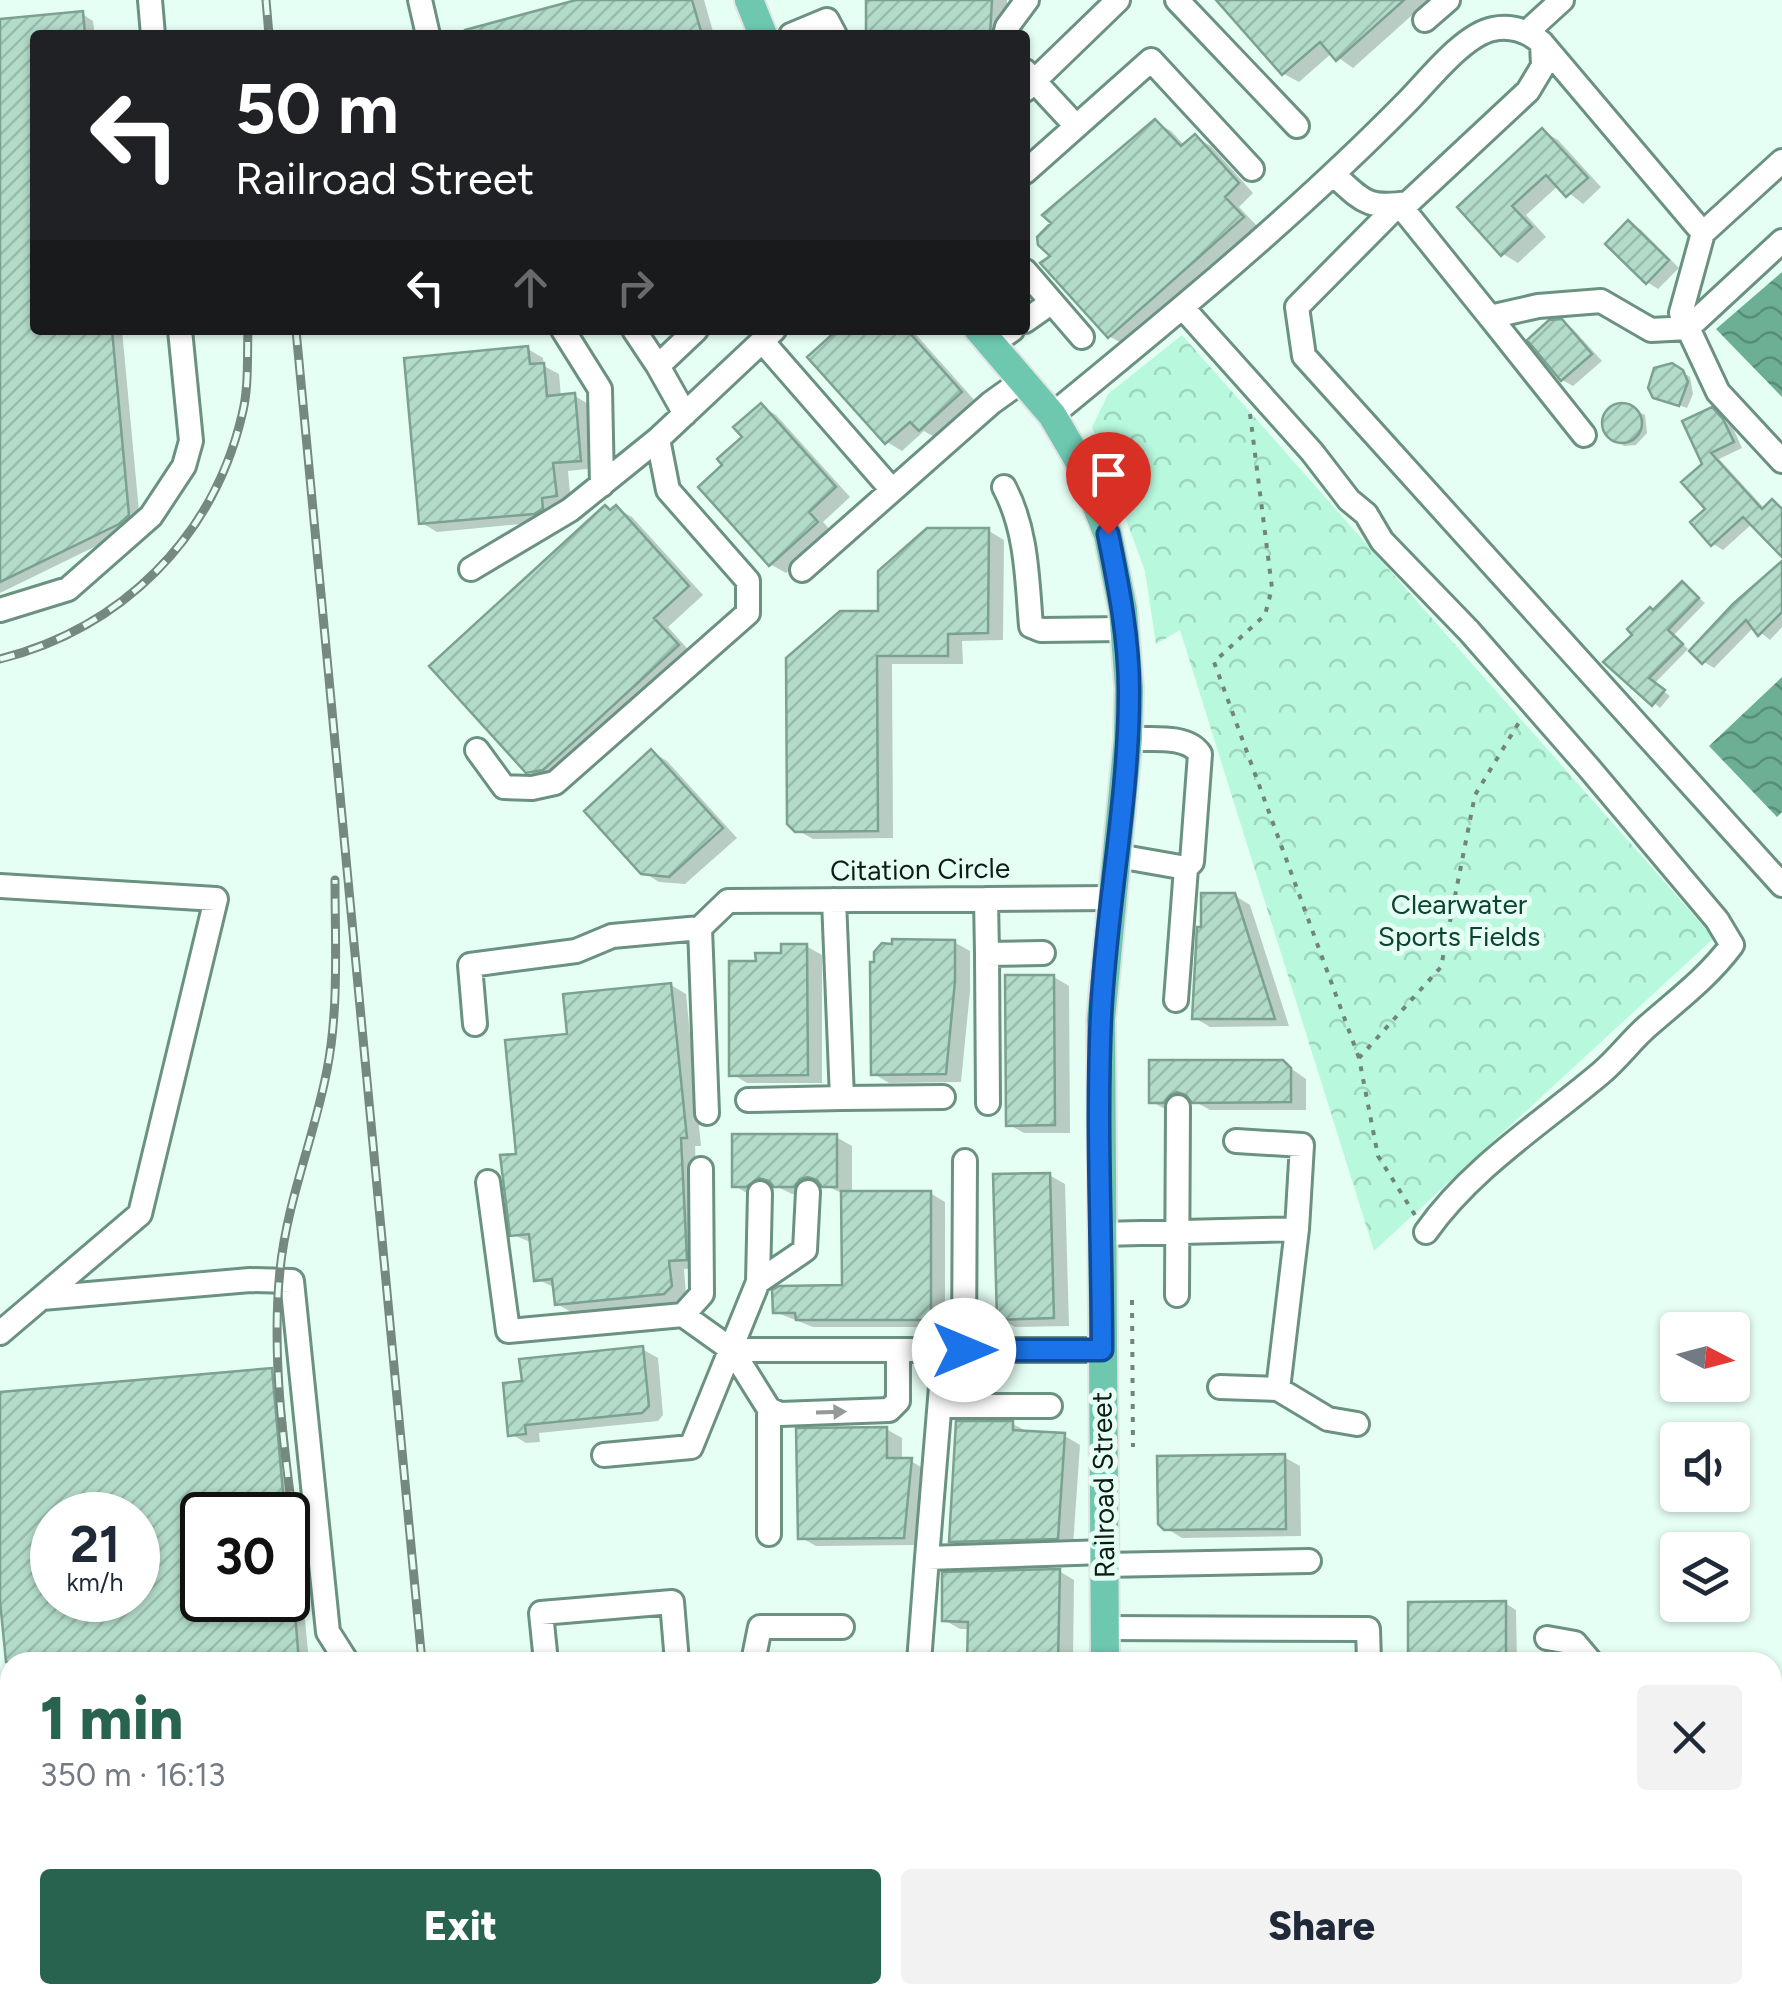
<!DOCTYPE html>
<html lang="en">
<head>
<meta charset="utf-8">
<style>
  body { margin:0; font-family:Figtree,sans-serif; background:#f2f2f3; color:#1f2937; height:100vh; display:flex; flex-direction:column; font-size:38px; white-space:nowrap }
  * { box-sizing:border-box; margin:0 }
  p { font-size:32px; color:#747a83 }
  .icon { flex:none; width:55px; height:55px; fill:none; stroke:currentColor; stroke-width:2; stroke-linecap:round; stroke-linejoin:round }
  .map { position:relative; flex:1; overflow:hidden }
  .drawer { position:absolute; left:0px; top:1652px; width:1782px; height:352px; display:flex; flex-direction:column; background:#fff; border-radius:30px 30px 0 0; box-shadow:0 2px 8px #0004 }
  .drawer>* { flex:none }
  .hud { position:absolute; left:30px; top:30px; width:1000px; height:305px; border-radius:10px; box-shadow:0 2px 8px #0004; background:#202124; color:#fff; overflow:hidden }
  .needle { width:65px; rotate:96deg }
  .tools { position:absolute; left:1660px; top:1312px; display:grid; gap:20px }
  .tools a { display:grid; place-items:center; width:90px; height:90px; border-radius:10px; background:#fff; box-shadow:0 2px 8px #0004; font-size:50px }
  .speed { position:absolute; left:30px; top:1492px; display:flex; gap:20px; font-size:50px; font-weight:700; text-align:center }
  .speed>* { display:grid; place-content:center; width:130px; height:130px; border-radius:50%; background:#fff; box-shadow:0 2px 8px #0004; line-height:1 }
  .speed small { font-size:25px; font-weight:400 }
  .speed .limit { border:5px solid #111; border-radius:15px; background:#fff; color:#111 }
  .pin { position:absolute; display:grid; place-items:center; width:85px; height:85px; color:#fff; margin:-102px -42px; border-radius:50% 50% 50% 0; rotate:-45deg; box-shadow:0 0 10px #0007 }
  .pin .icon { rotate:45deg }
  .me { position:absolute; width:110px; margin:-55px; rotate:90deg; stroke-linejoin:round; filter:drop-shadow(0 0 8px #0008) }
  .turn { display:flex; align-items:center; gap:35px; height:210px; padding:0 40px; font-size:45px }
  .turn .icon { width:130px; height:130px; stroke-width:2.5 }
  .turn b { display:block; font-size:70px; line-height:85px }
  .lanes { display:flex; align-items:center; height:95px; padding:0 40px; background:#0003; justify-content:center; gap:50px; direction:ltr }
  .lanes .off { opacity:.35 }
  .round { display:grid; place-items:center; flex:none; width:105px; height:105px; border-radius:10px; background:#f2f2f3 }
  .overview { display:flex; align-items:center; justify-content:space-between; height:170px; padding:0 40px }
  h1 { font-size:60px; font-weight:800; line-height:75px; color:#27634e }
  .button { display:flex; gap:20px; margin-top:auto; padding:20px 40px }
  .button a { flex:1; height:115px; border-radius:10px; background:#27634e; color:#fff; font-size:40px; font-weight:800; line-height:115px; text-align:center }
  .button a+a { background:#f2f2f3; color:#1f2937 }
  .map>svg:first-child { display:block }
  .park { fill:url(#park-crowns) }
  .water { fill:url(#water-waves) }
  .shadow { fill:#0003; fill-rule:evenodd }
  .building { fill:url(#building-hatch); stroke:#7ba191; stroke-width:2.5; fill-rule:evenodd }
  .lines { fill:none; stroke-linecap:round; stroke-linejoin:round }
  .minor-casing { stroke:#6b9181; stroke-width:28 }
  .major-casing { stroke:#e2e4e3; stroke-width:32 }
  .path { stroke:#72857d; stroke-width:4; stroke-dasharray:5 8; stroke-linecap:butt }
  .minor { stroke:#fff; stroke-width:22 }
  .major { stroke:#6ec8b0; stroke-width:28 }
  .rail-casing { stroke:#768981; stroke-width:9 }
  .rail { stroke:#e6fff4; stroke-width:5; stroke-dasharray:15; stroke-linecap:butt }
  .oneway { fill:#929996 }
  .route-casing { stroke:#114b97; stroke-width:25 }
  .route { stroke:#1a73e8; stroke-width:18 }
  .labels { text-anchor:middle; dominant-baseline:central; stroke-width:10; stroke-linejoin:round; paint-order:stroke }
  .street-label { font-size:28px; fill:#0d1c16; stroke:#e6fff4 }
  .park-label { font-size:28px; fill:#0b4432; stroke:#e6fff4 }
</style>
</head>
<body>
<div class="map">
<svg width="1782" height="2003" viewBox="0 0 1782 2003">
  <defs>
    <pattern id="park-crowns" width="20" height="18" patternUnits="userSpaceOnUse" patternTransform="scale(2.5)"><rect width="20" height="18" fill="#b8f9de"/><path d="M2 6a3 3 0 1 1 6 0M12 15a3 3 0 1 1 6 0" fill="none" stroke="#9dd5be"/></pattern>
    <pattern id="water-waves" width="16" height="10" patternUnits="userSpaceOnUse" patternTransform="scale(2.5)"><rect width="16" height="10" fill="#6daf95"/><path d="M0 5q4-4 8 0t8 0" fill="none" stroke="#588e79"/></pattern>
    <pattern id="building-hatch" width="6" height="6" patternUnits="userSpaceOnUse" patternTransform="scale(2.5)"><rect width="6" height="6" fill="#b3dbc9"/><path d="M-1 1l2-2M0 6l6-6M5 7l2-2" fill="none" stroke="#99bbac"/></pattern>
  </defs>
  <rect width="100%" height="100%" fill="#e6fff4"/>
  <path class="park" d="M1182,335L1714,938L1374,1251L1180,630L1156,644L1145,571L1092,427L1108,394Z"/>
  <path class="water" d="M1782,272V397L1716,329Z
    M1782,677V812L1777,817L1709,746Z"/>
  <path class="shadow" d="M586,0H704L714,35H464Z
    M869,0H1007L1008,35H869Z
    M1219,0H1429L1353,68L1332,53L1299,82L1284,74Z
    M82,14L93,21L95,35H35V330H122L140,522L131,529L0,593V21Z
    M1155,122L1171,131L1185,146L1195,137L1211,146L1253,193L1239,207L1258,227L1125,345L1109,336L1053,256Z
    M1543,131L1558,140L1601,187L1583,204L1559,185L1526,215L1546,237L1518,263L1503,254L1460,207Z
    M1629,223L1640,229L1679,268L1658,289L1647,282Z
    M1561,322L1573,329L1602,361L1573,386L1562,380Z
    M840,330H912L976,402L936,438L924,431L902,451L887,442L811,357Z
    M528,349L543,358L544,366L559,374L561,397L575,396L590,405L596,468L568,471L571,504L551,521L437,532L422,523Z
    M1682,372L1690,377L1693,394L1687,408L1655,397Z
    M761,406L776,415L850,497L823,522L832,532L786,573L770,564L726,465Z
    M1625,406L1645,415L1647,433L1636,445L1624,446L1606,433L1604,421L1614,407Z
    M1712,410L1733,428L1742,448L1719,459L1765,509L1773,502L1782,507V553L1753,523L1723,550L1713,544L1705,464Z
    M616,508L632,517L703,595L668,627L693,655L544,780L527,771L612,512Z
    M989,531L1004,540L1003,640L962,641L963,664H892L893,838L813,839L797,830L881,613Z
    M1782,565V627L1770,640L1754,627L1714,668L1704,662Z
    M1682,584L1705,603L1674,635L1688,649L1654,684L1670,696L1660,708L1606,662Z
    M652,752L667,761L737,838L685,884L659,882L643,872Z
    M1234,895L1250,905L1289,1026L1210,1027L1195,1018Z
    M954,942L970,951V991L961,1082L889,1083L874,1074Z
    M806,946L822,955V1083H747L732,1074L758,963Z
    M1054,977L1069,986L1070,1133H1024L1008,1124Z
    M671,985L686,994L701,1146H695L701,1268L684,1269L686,1295L680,1302L573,1313L557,1304L556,1288L536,1279L533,1243L513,1235L518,1157L570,1036Z
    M1282,1062L1306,1079V1110H1210L1192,1100L1167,1110L1152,1102V1063Z
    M836,1137L852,1146V1193H930L945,1202V1327H813L775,1312L844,1287V1194L824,1185L816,1187L810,1194H792L776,1186L763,1195H750L735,1186Z
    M1049,1175L1065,1184L1069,1326L1015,1327L999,1318Z
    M642,1349L658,1358L663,1415L658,1421L539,1433L540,1442L526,1443L511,1434L506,1385Z
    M271,1371L282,1377L309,1662H10V1678L0,1575V1395ZM52,1515H138V1600H52ZM202,1515H288V1600H202Z
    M1013,1424L1028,1432L1065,1436L1080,1445L1073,1546L966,1550L951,1541Z
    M886,1429L902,1438V1461H911L926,1470L919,1545L816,1546L800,1537Z
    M1284,1457L1300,1466L1301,1536L1182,1538L1166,1528Z
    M1059,1571L1074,1580L1073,1662L970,1661V1629H960L944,1620Z
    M1505,1603L1516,1610L1517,1662H1411L1410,1604Z
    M1345,1659L1351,1662H1162V1660Z
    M10,1743V1995H341L342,2003H0V1744Z
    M1772,1891L1782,1902V2003H1641L1634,1995H1772Z
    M1167,1995H1271L1274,2003H1166Z"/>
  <path class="building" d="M576,0H692L702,35H465V30Z
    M866,0H992L990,35H866Z
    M1216,0H1404L1336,61L1320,42L1282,75Z
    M83,11L85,35H35V330H112L129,515L119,524L0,582V19Z
    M1155,119L1181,146L1195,134L1239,183L1225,197L1244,217L1108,338L1040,263L1050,256L1038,245L1037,237L1051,223L1042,215Z
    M1542,128L1588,178L1566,197L1546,175L1512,206L1532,227L1501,256L1457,207Z
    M1628,220L1669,260L1646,284L1605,244Z
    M1562,319L1592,354L1561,381L1527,340L1549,320Z
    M837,330H907L962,392L919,431L910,422L885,444L807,357Z
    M528,346L530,364L544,363L547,396L575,393L581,461L553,463L557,496L542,498L543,509L534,514L419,524L404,358Z
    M1672,363L1683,370L1688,382L1679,406L1653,398L1648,388L1654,368Z
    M1602 423a20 20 0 1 1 40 0a20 20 0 1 1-40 0Z
    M761,403L836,487L809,512L818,522L769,566L698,487L722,465L717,459L742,437L733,427Z
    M1712,407L1723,419L1734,442L1711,453L1762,509L1772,499L1782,509V557L1743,517L1711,546L1690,522L1705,509L1681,482L1702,464L1682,421Z
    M605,505L610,510L616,505L689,586L654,618L679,645L543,770L526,773L429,666Z
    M927,528H989L988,633L948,634V656H877L878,831L795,832L787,824L786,658L840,611H878V571Z
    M1782,561V612L1758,636L1746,620L1702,664L1689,651L1733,604Z
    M1682,581L1699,598L1668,630L1683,644L1649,678L1665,690L1652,706L1603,662L1632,635L1627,629L1650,607L1653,610Z
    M651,749L723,828L669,877L641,874L584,811Z
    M1201,893H1235L1275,1019H1192L1197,927H1201Z
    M892,939L955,940V981L946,1074L871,1075L870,962H874V952L882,943L892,944Z
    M781,944H807L808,1075L729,1076V961H756L755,953H781Z
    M1005,975H1054L1055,1125L1006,1126Z
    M671,983L687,1138H681L687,1260L669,1261L672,1286L664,1294L555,1305L552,1279L534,1281L529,1234L510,1236L500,1155L516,1154L505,1040L567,1034L563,994Z
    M1149,1060H1283L1291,1068V1102L1192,1103L1186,1095L1177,1092L1170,1095L1164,1103H1149Z
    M732,1134H837V1187H822L817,1180L808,1177L800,1179L794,1187H774L769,1181L759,1178L746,1187H732Z
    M1050,1173L1054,1318L997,1320L993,1174Z
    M841,1191H931V1320H796L795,1313H773L772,1290L779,1286L842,1285Z
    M643,1346L649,1406L642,1413L525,1425L526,1434L508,1436L503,1383L522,1381L519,1359Z
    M272,1368L285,1515H202V1600H294L299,1662H6L0,1601V1392ZM52,1515H138V1600H52Z
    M956,1421H1013V1430L1065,1433L1058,1539L949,1542Z
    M887,1427V1458H912L904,1538L798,1539L796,1428Z
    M1285,1454L1286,1529L1164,1530L1158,1524L1157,1456Z
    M1060,1569L1058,1662H967L968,1622L942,1621V1572Z
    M1506,1601V1662H1408V1602Z"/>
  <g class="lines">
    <defs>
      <path id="minor" d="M150,0L153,35
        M420,0L428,35
        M1177,0L1297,126
        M1425,20L1448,0
        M1528,31L1562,0
        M791,35L827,20L835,35
        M1005,35L1007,27L1027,0
        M1542,43L1703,233L1782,161
        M1025,71L1076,126
        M1025,90L1118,0
        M1025,172L1151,60L1252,169
        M1703,233L1681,313L1718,392L1782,461
        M1782,241L1688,328L1651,330L1601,301L1538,306L1490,317L1399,204L1297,307L1304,356L1782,885
        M1025,271L1082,337
        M1183,308L1312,452L1349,500L1366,514L1382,541L1469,631L1589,768L1717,920L1732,945C1708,977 1680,998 1650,1024C1632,1039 1619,1058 1601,1073C1542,1123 1471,1168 1426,1232
        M1490,317L1584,435
        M1025,321L1052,302
        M563,330L600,389L602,485
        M634,330L658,366
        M762,341L892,490
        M992,344L1012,330
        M685,414L658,366L696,330
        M1052,415C1174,315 1296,215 1407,102C1428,81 1463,35 1493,29C1512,25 1529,32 1542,43L1543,66L1528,91L1408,203C1366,209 1363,201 1333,174
        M1004,487C1027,530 1027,579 1031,626L1041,630L1124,629
        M471,569L570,510L658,439L774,330
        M802,570L991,403L1023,380
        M0,610L68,589L151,516L184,466L191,441L180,330
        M1128,739C1150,740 1187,734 1200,754L1192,862L1186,868
        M477,750L504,787L532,788L555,783L748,613V581L668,490L658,439
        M1118,856L1186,868L1176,1000
        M0,886L216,899L140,1214L0,1333
        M986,899L987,954L1043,953
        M700,928L707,1113
        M987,954L988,1103
        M475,1024L470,965L576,951L612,936L700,928L728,901L1112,898
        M842,1098L943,1097
        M748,1100L842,1098L834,900
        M488,1182L508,1331L683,1315L732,1350L769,1409L780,1414L889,1410L898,1401V1350
        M1101,1234L1297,1229
        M758,1282L760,1193
        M1177,1295L1178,1107
        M42,1298L250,1280L292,1281L328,1632L347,1662
        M683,1315L702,1294L701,1169
        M732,1350H1102
        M964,1350L965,1161
        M1220,1387L1278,1389L1297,1229L1302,1145L1236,1141
        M1278,1389L1328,1419L1357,1424
        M942,1406H1050
        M769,1409V1534
        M604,1455L691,1447L758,1282L805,1250L808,1192
        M927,1558L944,1350
        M1104,1565L1309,1561
        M1104,1628L1368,1629L1369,1662
        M1547,1638L1575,1643L1591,1662
        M546,1662L541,1613L672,1602L677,1662
        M753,1662L760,1627H842
        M919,1662L927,1558L1104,1552
        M1772,1865L1782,1875
        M383,1995L384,2003
        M1459,1995L1466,2003
        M1512,1995L1519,2003
        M1584,1995L1592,2003
        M1339,2003L1342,1995
        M1404,2003L1407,1995"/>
      <path id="major" d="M749,0L763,35
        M979,330L1052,415L1079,461L1108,535L1123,610L1129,688L1128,739L1101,1019L1105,1662
        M1107,1995V2003"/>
    </defs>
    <use href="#minor" class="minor-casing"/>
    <use href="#major" class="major-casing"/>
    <path class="path" d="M1250,414L1272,588L1265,615L1214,662L1359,1058
      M1415,1215L1378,1156L1359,1058L1441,967L1475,795L1521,719
      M1132,1300L1133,1447"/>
    <use href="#minor" class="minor"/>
    <use href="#major" class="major"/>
    <defs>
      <path id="rail" d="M266,0L269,35
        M296,330L422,1662
        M0,659C122,628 213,538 242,415C249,388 247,358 248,330
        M303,1596C291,1489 269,1378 280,1270C287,1201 314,1138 327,1070C339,1009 335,943 335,880
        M465,1995L466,2003"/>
    </defs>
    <use href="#rail" class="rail-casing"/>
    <use href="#rail" class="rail"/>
  </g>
  <defs><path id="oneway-solid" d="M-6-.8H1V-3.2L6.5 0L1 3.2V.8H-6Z" transform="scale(2.5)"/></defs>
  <use class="oneway" href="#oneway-solid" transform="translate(831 1412) rotate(-2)"/>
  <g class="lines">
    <defs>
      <path id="route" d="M964,1350H1102C1102,1239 1096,1127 1101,1016C1106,908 1129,801 1129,692C1129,639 1119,587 1108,534"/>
    </defs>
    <use href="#route" class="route-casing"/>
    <use href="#route" class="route"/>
  </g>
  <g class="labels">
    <g class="street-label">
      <text transform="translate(920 869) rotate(-1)">Citation Circle</text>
      <text transform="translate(1103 1485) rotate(-91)">Railroad Street</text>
    </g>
    <g class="park-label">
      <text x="1459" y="904">Clearwater<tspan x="1459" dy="32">Sports Fields</tspan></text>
    </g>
  </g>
</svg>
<div class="tools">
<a><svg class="needle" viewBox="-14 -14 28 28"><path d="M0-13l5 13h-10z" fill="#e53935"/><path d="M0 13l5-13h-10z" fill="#747a83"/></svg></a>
<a><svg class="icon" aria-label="sound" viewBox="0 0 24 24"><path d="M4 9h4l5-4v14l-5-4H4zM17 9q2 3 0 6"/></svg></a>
<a><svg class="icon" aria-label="layers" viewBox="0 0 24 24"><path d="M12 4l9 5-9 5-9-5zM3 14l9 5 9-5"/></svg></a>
</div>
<div class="speed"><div>21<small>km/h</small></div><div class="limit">30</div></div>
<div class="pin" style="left:1108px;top:534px;background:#d93025"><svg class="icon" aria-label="arrive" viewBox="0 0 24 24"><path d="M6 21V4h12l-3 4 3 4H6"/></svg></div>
<svg class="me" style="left:964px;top:1350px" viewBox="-20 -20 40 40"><circle r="19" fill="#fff"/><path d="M0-13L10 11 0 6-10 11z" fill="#1a73e8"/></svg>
<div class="hud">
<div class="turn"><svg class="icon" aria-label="left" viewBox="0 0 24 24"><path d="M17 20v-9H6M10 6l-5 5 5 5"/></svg><div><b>50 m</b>Railroad Street</div></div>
<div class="lanes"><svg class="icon" aria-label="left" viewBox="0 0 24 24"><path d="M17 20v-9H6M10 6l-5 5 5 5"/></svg><svg class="icon off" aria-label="ahead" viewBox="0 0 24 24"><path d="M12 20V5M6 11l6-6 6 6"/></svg><svg class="icon off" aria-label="right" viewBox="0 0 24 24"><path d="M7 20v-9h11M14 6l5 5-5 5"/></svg></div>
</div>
<section class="drawer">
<div class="overview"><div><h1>1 min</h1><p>350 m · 16:13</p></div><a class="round"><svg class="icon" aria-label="close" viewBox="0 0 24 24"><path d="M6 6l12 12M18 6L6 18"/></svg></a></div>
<div class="button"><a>Exit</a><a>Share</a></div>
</section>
</div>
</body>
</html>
